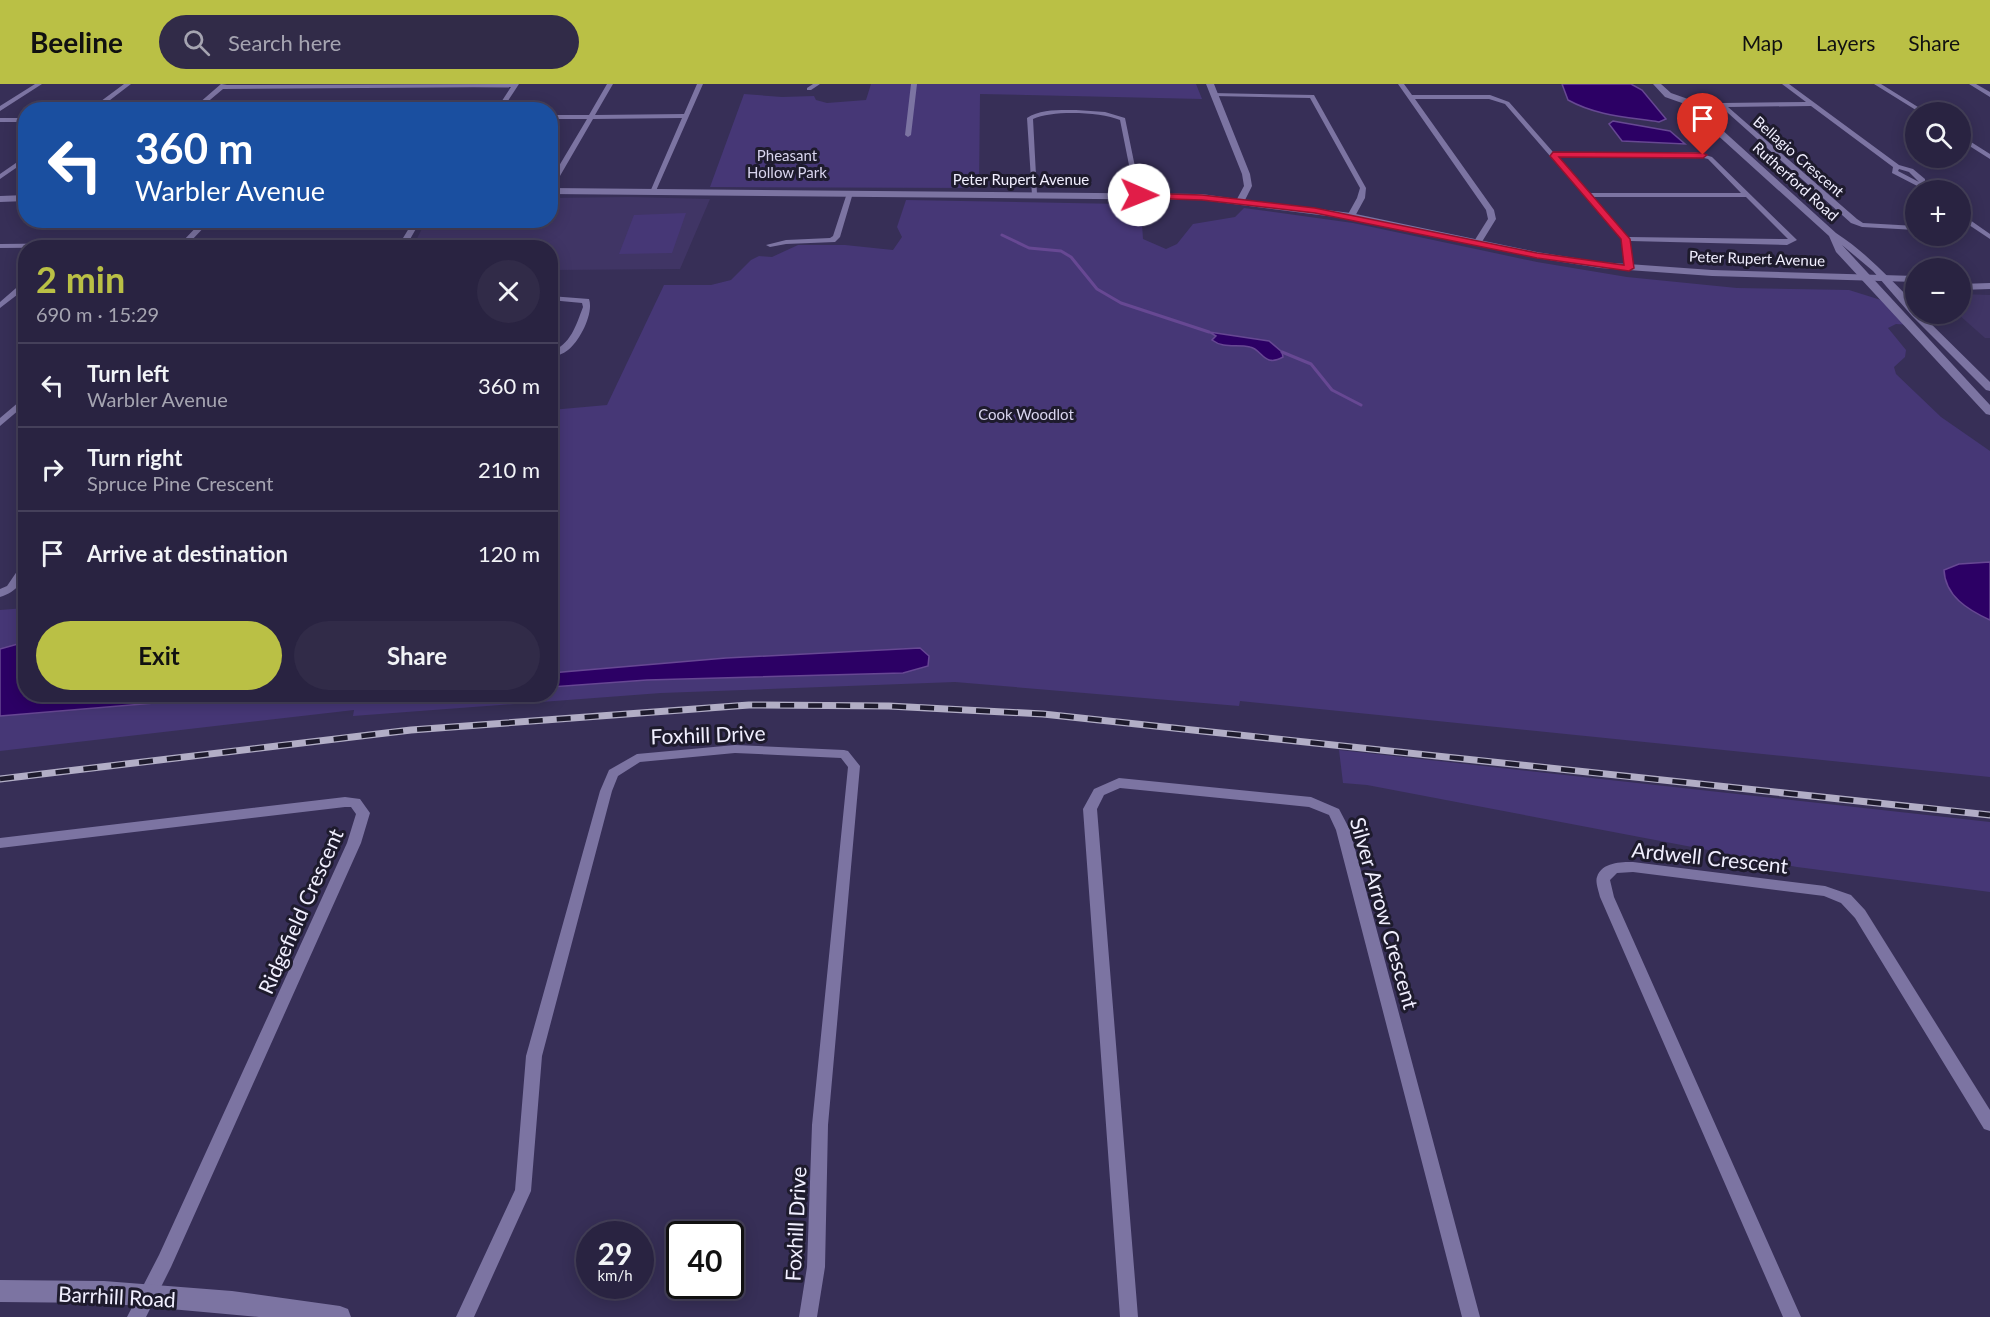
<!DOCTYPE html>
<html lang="en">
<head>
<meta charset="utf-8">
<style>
  body { margin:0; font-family:Lato,sans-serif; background:#312b48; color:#f1f3f6; height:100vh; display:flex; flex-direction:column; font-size:22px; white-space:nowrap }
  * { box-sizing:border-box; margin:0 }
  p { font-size:20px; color:#a5a4b1 }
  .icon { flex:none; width:33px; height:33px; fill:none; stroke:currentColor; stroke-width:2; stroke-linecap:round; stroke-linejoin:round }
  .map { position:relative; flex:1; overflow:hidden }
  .sheet { position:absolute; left:18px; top:156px; width:540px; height:462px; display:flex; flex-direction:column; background:#292341; border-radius:24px; box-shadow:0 3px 15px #0003,0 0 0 2px #45405a }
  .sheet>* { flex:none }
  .banner { position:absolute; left:18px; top:18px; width:540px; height:126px; border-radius:24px; box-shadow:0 3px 15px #0003,0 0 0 2px #45405a; background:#1a4fa0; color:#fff; overflow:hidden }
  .fabs { position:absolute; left:1905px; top:18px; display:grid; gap:12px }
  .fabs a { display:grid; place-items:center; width:66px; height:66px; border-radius:50%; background:#292341; box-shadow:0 3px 15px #0003,0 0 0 2px #45405a; font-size:30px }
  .speed { position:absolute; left:576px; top:1137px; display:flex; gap:12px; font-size:30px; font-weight:700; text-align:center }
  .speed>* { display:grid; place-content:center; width:78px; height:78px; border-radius:50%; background:#292341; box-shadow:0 3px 15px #0003,0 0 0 2px #45405a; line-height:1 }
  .speed small { font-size:15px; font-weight:400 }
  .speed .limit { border:3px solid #111; border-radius:9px; background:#fff; color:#111 }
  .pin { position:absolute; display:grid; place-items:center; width:51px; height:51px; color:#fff; margin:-62px -26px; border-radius:50% 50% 50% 0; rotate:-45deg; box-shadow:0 0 6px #0007 }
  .pin .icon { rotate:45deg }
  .me { position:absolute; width:66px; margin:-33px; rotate:91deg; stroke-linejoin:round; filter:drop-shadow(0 0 4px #0008) }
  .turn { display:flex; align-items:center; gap:21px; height:126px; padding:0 18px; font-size:27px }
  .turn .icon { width:78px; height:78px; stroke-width:2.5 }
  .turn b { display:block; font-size:42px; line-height:51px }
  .round { display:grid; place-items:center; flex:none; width:63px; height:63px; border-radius:32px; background:#312b48 }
  .summary { display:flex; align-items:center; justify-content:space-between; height:102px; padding:0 18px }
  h1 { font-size:36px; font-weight:700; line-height:45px; color:#bac045 }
  .primary-button { display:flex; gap:12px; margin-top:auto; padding:12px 18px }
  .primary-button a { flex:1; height:69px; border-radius:36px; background:#bac045; color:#111; font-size:24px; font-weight:700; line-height:69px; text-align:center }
  .primary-button a+a { background:#312b48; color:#f1f3f6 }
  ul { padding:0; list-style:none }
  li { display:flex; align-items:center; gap:18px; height:84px; padding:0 18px; border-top:2px solid #45405a }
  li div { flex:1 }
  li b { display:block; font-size:22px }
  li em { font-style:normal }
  header { display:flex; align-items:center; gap:36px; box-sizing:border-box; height:84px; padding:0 30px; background:#bac045; color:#111 }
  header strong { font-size:28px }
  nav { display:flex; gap:33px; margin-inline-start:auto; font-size:21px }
  .search { width:420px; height:54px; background:#312b48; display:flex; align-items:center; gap:15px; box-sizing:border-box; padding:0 21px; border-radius:33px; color:#a5a4b1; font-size:22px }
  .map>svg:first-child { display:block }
  .built { fill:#403565 }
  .green { fill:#463776 }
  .water { fill:#2c0065; stroke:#674893; stroke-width:1.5 }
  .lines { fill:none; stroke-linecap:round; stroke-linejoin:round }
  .stream { stroke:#674893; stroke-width:3 }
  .minor { fill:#7c74a2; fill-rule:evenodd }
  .tertiary { fill:#7c74a2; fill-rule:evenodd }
  .secondary { fill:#7c74a2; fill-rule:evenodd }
  .rail-casing { stroke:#b2aec6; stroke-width:7 }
  .rail { stroke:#1e1b2d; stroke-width:4.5; stroke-dasharray:14; stroke-linecap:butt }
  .route { fill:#e11d48; stroke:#92132f; stroke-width:1.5 }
  .labels { text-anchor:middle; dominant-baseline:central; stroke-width:6; stroke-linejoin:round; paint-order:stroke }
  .far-park-label { font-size:15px; fill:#d8d4ee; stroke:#1e1b2d }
  .far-street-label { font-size:15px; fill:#f1efff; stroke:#1e1b2d }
  .near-street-label { font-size:21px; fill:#f1efff; stroke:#1e1b2d }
</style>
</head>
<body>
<header>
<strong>Beeline</strong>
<div class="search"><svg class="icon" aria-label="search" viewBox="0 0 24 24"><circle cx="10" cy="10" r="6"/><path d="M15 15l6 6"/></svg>Search here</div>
<nav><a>Map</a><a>Layers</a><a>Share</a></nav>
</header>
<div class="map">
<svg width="1990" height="1233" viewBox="0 0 1990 1233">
  <rect width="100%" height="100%" fill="#372f57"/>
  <path class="built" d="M629,113L710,115L680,185L551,186L550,164H412L426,137L550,136L551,114Z
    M1961,210L1990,211V254H1985L1958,230H1960Z"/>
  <path class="green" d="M871,0H1196L1202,15L980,10L979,104L710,103L744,10L782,13L814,12L816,16L827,19L866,16Z
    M906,116L1123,120L1142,140L1143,155L1166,165L1177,160L1193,140L1235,133L1244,124L1353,139L1537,178L1627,193L1737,204L1849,206L1881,216L1911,241L1896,240L1888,244L1906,266L1905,273L1894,283L1896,290L1941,333L1990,367V693L1240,617L1239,622L955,598L661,609L353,632L354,626L0,667V526L25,524L26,610H550L551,326L607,321L664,201H711L731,196L751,176L759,172L772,173L798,161H845L893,166L902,153L897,143Z
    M686,129L672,169L619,170L634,131Z
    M1339,666L1990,738V808L1797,783L1367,701L1343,699Z"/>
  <path class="water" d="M1562,0H1631L1642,6L1666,35L1659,38C1627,33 1597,32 1568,16Z
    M1613,37L1670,47L1685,60L1622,57L1609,40Z
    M1209,248L1269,257L1282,268L1283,273C1264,284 1262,265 1250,263C1236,260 1224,265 1212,256L1216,252Z
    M1990,478V536C1968,526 1945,512 1944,486L1959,480Z
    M25,558L26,610L250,611L0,632V565Z
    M920,564L929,572L928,582L903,589L647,596L551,603V589L726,574Z"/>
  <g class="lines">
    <path class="stream" d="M1002,151L1029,164L1061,167L1071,173L1097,205L1121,219L1209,248
      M1282,268L1311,280L1332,306L1361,321"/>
    <path class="minor" d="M35,0H42L0,27V22Z
      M124,0H131L97,26H89Z
      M221,0L227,1L519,0L502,26H496L511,3L223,5L198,26H191Z
      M607,0H613L595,31L684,30L697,0H703L655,109L650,108L682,34L593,35L553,104L550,106V97L587,35H550V31H589Z
      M813,0H820L811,6H807V4Z
      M911,0H917L911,51L908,53L905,51Z
      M1398,0H1404L1412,11H1490L1509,18L1553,68H1696L1712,73L1797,156L1787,161L1630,157L1633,184L1626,186L1622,155L1505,20L1489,15H1415L1494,126L1496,135L1480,161H1474L1473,159L1488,135L1486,126ZM1557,72H1696L1708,75L1741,109H1589ZM1593,113H1746L1788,155L1628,153Z
      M1782,0H1789L1899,81L1913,85L1925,95V100L1932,106H1925L1892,89L1893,83L1811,22L1728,23L1857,135L1863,139L1916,142V146L1862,143L1851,139L1719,21L1722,19L1806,18ZM1899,85L1909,88L1919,98L1898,87Z
      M1874,0H1881L1926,28H1919Z
      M1969,0H1976L1990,8V13Z
      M1212,9L1314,11L1366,104L1365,114L1354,134L1347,132L1357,114L1360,104L1310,14L1214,12Z
      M1076,26L1105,28L1125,34L1141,112L1135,111L1120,36C1100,28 1053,26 1033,35L1037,110L1032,111L1027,34C1040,25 1060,26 1076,26Z
      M0,34H26V38H0Z
      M1960,51L1990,70V75L1960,56Z
      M26,72V77L0,95V90Z
      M850,107L853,109L840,153L835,158L786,160L770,163L766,161L786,156L830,154L833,152L847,109Z
      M1960,129L1990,150V155L1960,135Z
      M203,136H211L190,158L342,157L403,154L414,136H421L405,164H399L400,158L342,161L0,164V160L182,158Z
      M23,198H26V204L0,224V218Z
      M550,212L589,215C594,229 580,257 568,266C563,270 557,272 550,273V268C571,261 576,241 583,223L582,219L550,216Z
      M26,312V320L0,342V334Z
      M26,479C26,496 17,508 0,513V505L7,502L22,480Z
      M735,661L844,666L848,667L860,682L828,1041L825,1183L817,1233H799L807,1183L812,1041L848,683L841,674L735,669L640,678L618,692L612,707L542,972L531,1107L474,1233H456L515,1106L526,972L600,707L609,686L637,670Z
      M1119,694L1311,713L1339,725L1350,746L1480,1233H1462L1336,746L1329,731L1309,723L1120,704L1104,711L1097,725L1138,1233H1120L1083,725L1094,705Z
      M345,713L360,715L370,729L361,759L171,1183L146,1233H127L159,1171L347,759L356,730L351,723H345L0,764V754Z
      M1633,778L1825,802L1851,811L1865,826L1990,1026V1047L1984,1045L1855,834L1841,819L1824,812L1633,788L1617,789L1610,796L1614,813L1801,1233H1783L1600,813C1599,808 1595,798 1597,793C1602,778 1621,778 1633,778Z"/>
    <path class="tertiary" d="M1206,0H1214L1250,90L1252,102L1245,116L1351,129L1537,168L1600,178L1712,186L1916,192V198L1712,192L1600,184L1537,174L1351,135L1202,116L550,110V104L1202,110L1237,115L1244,102L1242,90Z
      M26,111V117L0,118V112Z
      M1990,199V205L1960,206V200Z
      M0,1196L104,1197L232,1207L340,1222L348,1225L351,1233H259L104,1219L0,1218Z"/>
    <path class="secondary" d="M1653,0H1661L1671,9L1688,15L1836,149C1867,169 1890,195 1916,221V230H1921L1990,298V307L1986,306L1912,232L1873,187L1842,161L1990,321V331L1986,330L1836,168L1829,152L1682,19L1665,13Z"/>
    <defs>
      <path id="rail" d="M0,695L411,646L749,621L889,622L1043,630L1990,731"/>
    </defs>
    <use href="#rail" class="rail-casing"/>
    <use href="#rail" class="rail"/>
  </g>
  <path class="route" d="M1553,68L1703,69L1707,71L1703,74L1559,73L1630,155L1634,184L1629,187L1537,174L1315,129L1202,116L1139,114L1135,111L1139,109L1202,111L1315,124L1537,169L1624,181L1621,155L1550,72Z"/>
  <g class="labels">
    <g class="far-park-label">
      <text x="787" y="71">Pheasant<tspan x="787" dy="17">Hollow Park</tspan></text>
      <text x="1026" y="330">Cook Woodlot</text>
    </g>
    <g class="far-street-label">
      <text transform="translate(1799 72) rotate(41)">Bellagio Crescent</text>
      <text x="1021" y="95">Peter Rupert Avenue</text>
      <text transform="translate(1796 97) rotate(42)">Rutherford Road</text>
      <text transform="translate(1757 174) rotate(2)">Peter Rupert Avenue</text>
    </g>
    <g class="near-street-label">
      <text transform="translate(708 650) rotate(-2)">Foxhill Drive</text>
      <text transform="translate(1710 773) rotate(6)">Ardwell Crescent</text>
      <text transform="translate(300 827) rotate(-66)">Ridgefield Crescent</text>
      <text transform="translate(1385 829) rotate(74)">Silver Arrow Crescent</text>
      <text transform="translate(795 1140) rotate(-87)">Foxhill Drive</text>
      <text transform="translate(117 1212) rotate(3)">Barrhill Road</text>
    </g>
  </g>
</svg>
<div class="fabs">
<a><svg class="icon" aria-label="search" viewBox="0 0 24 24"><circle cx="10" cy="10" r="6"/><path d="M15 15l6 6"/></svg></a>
<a>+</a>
<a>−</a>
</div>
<div class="speed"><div>29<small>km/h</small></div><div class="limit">40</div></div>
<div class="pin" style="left:1703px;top:71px;background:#d93025"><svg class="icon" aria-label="arrive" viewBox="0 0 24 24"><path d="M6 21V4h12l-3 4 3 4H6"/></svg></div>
<svg class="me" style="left:1139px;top:111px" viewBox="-20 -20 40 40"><circle r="19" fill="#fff"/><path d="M0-13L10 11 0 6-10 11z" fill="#e11d48"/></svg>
<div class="banner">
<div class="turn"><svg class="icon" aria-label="left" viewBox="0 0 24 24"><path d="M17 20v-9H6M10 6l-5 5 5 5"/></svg><div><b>360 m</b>Warbler Avenue</div></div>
</div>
<section class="sheet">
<div class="summary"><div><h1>2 min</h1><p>690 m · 15:29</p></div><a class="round"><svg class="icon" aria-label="close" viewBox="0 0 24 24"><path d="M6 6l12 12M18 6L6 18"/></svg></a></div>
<ul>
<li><svg class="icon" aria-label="left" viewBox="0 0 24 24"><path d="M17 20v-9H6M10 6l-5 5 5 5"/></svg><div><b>Turn left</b><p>Warbler Avenue</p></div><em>360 m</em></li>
<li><svg class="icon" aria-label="right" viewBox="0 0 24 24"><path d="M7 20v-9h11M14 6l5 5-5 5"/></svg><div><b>Turn right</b><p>Spruce Pine Crescent</p></div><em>210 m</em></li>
<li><svg class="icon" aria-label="arrive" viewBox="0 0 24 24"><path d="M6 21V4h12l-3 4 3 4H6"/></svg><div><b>Arrive at destination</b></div><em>120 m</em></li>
</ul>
<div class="primary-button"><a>Exit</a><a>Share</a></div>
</section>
</div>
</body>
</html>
